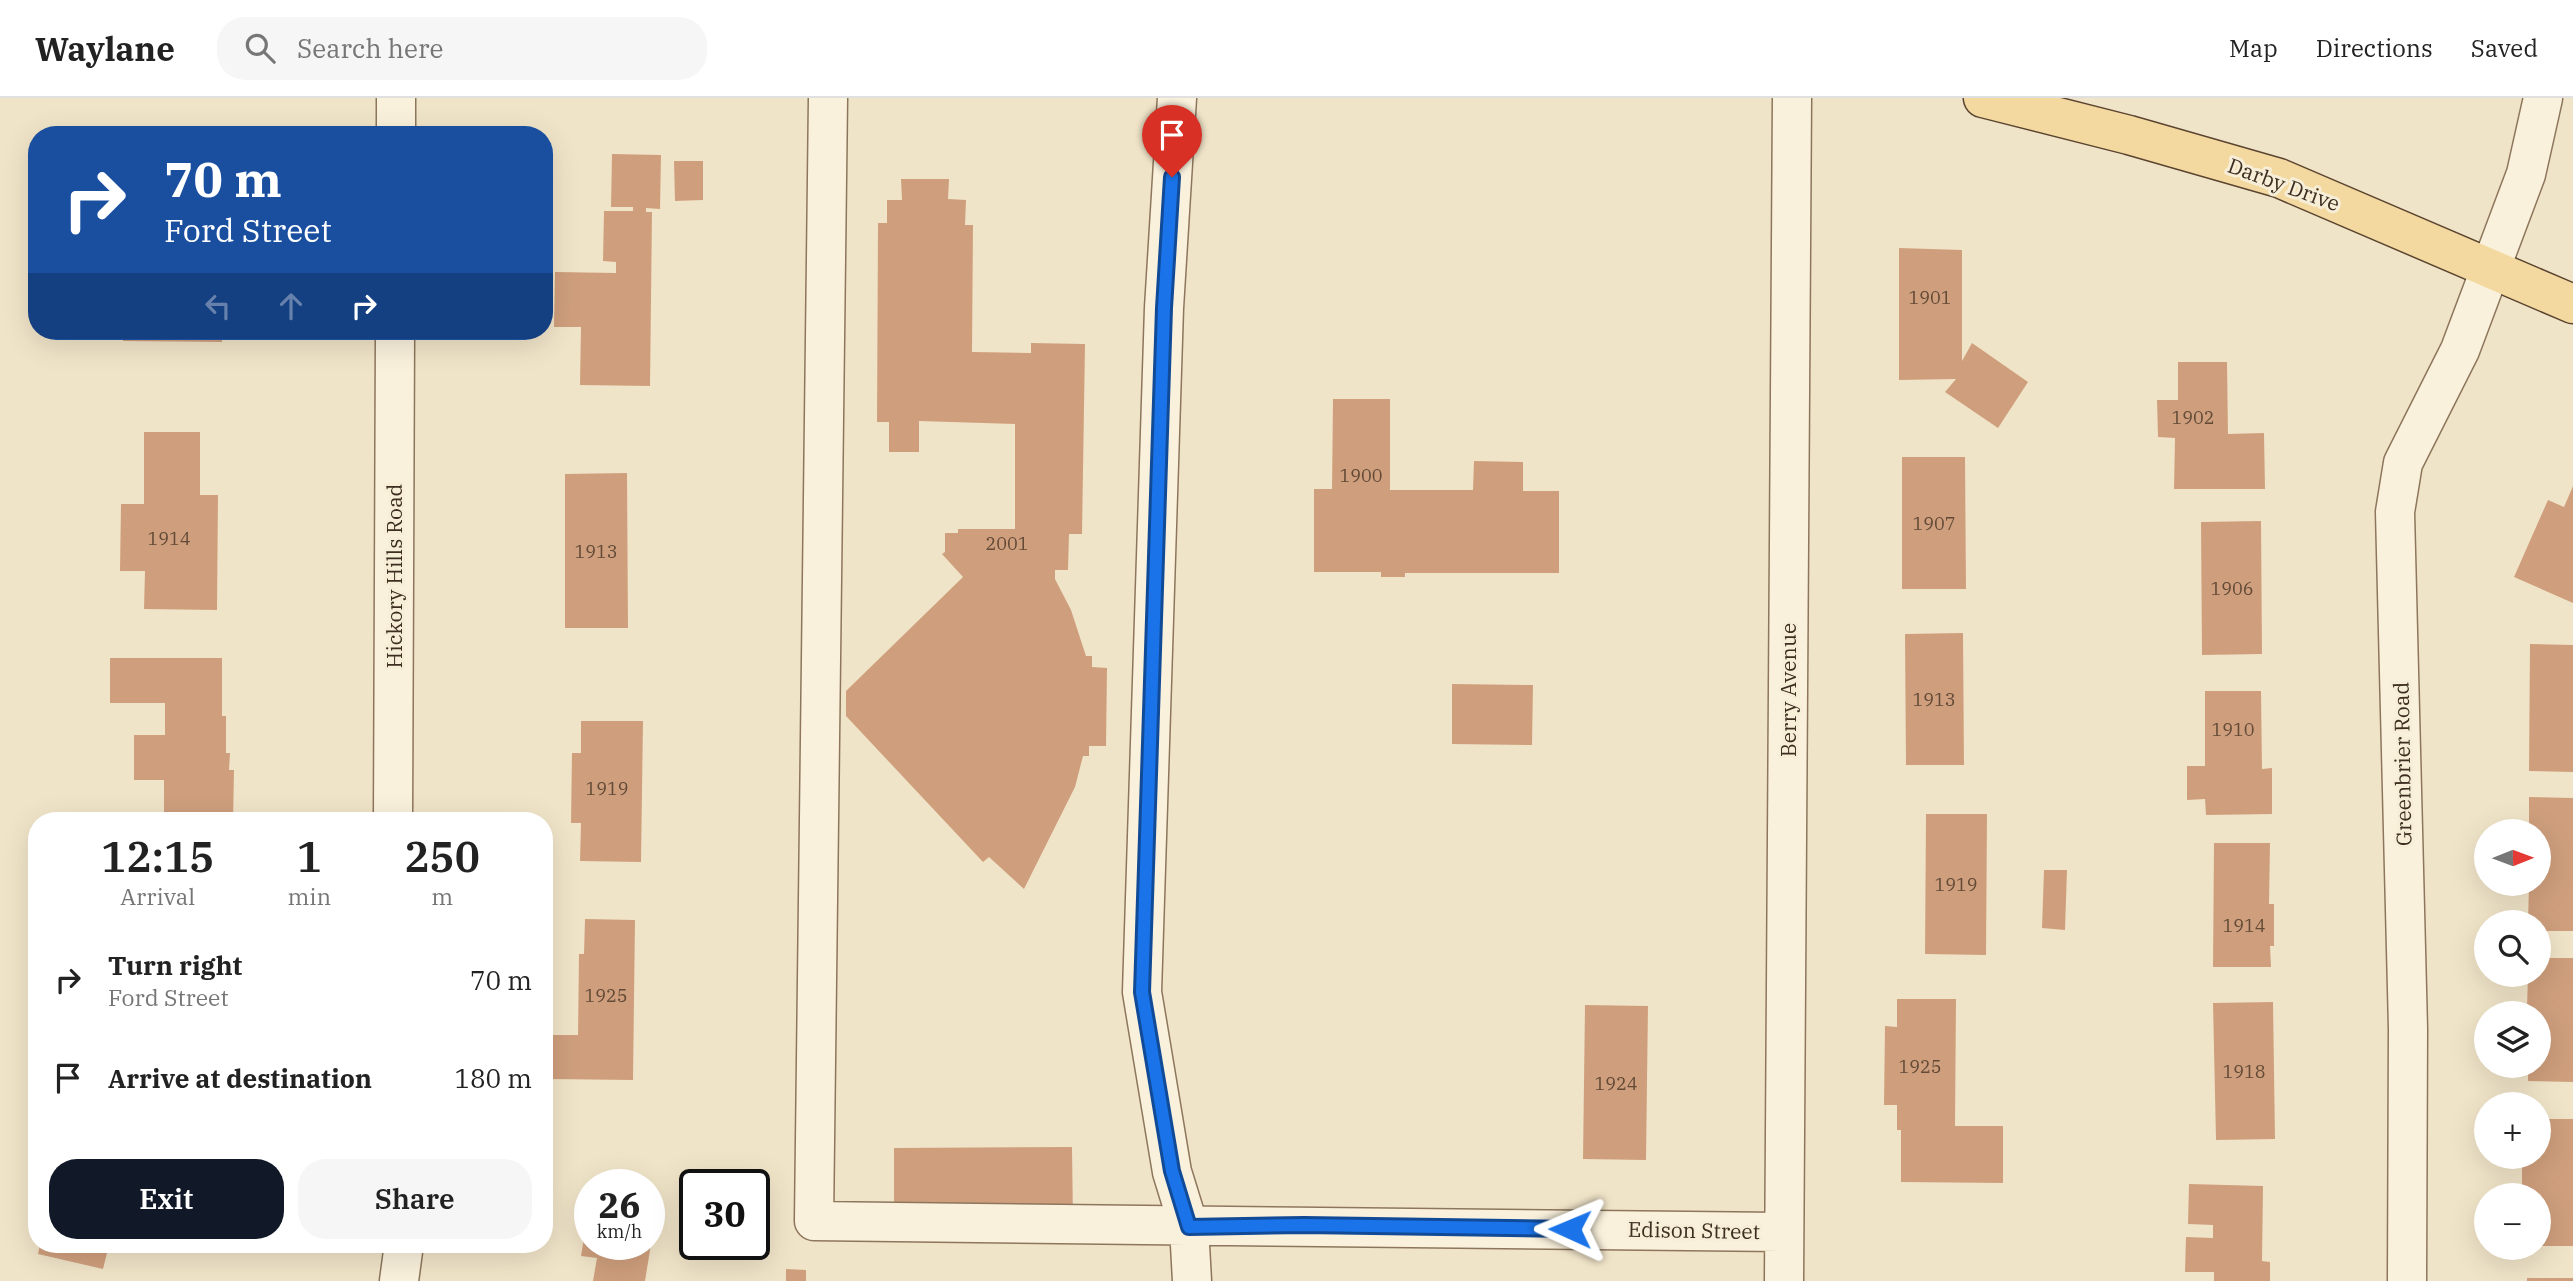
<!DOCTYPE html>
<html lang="en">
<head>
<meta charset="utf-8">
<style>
  body { margin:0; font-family:"IBM Plex Serif",serif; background:#f6f6f6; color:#222; height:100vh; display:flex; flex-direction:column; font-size:26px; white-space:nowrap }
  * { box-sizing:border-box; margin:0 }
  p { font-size:23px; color:#767676 }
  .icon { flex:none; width:38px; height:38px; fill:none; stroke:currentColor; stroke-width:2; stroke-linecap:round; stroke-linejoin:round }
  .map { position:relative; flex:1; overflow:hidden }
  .panel { position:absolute; left:28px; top:714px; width:525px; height:441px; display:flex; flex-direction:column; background:#fff; border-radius:28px; box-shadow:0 7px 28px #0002 }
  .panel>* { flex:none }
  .banner { position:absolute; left:28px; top:28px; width:525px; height:214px; border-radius:28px; box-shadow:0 7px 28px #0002; background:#1a4fa0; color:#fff; overflow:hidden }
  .needle { width:46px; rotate:89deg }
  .buttons { position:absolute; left:2474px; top:721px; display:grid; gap:14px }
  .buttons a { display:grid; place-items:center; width:77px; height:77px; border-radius:50%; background:#fff; box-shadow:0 7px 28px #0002; font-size:35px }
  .speed { position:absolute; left:574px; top:1071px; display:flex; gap:14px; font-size:35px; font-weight:700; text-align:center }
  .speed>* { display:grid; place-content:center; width:91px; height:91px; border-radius:50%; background:#fff; box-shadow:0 7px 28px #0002; line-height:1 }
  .speed small { font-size:18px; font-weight:400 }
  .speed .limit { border:4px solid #111; border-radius:10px; background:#fff; color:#111 }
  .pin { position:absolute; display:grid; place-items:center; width:60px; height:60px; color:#fff; margin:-72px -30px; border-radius:50% 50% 50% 0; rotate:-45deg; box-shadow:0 0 7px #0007 }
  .pin .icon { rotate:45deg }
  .me { position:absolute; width:77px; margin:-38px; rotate:271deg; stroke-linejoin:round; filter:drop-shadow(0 0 5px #0008) }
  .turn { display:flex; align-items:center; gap:24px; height:147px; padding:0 21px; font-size:32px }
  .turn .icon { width:91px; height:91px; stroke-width:2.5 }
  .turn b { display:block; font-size:49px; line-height:60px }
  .lanes { display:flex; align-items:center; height:66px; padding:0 21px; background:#0003; justify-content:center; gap:35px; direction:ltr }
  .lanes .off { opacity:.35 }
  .eta { display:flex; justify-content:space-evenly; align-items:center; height:119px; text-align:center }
  .eta b { font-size:42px; font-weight:600; line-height:49px }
  .action { display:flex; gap:14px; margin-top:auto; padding:14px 21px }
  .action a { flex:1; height:80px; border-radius:28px; background:#111827; color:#fff; font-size:28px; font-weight:600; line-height:80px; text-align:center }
  .action a+a { background:#f6f6f6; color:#222 }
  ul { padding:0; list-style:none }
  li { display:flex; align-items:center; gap:21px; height:98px; padding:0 21px }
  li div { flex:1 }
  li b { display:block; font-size:26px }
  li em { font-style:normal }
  header { display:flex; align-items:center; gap:42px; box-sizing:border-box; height:98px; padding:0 35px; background:#fff; border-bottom:2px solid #e0e0e0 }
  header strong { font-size:33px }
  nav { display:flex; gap:38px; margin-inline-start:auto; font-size:24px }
  .search { width:490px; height:63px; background:#f6f6f6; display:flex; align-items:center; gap:18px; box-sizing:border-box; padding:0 24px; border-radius:28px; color:#767676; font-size:26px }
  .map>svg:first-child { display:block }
  .building { fill:#cf9f7d }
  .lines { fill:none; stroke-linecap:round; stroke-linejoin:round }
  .minor-casing { stroke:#8d765c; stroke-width:41 }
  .major-casing { stroke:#5b4430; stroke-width:41 }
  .minor { stroke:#faf1dc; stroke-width:38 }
  .major { stroke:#f3d9a0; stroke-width:38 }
  .route-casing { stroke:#114b97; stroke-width:18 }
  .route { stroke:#1a73e8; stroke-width:12 }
  .labels { text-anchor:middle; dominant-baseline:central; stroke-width:6; stroke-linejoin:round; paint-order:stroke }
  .number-label { font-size:18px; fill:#624a37 }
  .street-label { font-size:21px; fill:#3d2e20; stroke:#f7eed8 }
</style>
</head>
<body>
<header>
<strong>Waylane</strong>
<div class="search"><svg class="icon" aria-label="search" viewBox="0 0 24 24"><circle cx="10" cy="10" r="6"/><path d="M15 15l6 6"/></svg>Search here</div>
<nav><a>Map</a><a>Directions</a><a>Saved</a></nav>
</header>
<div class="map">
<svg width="2573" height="1183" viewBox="0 0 2573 1183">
  <rect width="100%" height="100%" fill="#f0e4c8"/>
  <path class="building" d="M612,56L661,57L660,111L646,110V114H652L650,288L580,287L581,229H554L555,174L616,175V164L603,163L604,113H633V109H611Z
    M674,63H703V102L675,103Z
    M901,81H949L948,101L966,102L965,127H973L972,254L1031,255V245L1085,246L1082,436H1069L1068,472H1055V481L1071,512L1086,558H1092V569L1107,570L1106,648H1089V658H1083L1075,689L1024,791L989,759L983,764L846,618V593L963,479L942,456L945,454V435H958V431H1015V326L919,323V354H889V324H877L878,125H887V102H902Z
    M1899,150L1962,152V263L1972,245L2028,284L1998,330L1945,294L1956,281L1899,282Z
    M123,233H222V244L123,243Z
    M2178,264H2227L2228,336L2264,335L2265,391H2174L2175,340L2158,339L2157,302H2178Z
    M1333,301H1390V392H1473L1474,363L1523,364V393H1559V475H1405V479H1381V474H1314V391H1332Z
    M144,334H200V397H218L217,512L144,511L145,473H120L121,406H144Z
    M1902,359H1965L1966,491H1902Z
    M627,375L628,530H565V376Z
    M2573,388V505L2514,479L2548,402L2564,409Z
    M2261,423L2262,556L2202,557L2201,424Z
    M1963,535L1964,667H1906L1905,536Z
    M2530,546L2573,547V674L2529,673Z
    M110,560H222V618H226V655H230L229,672H234L233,723H164V682H134V637H165V605H110Z
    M1452,586L1533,587L1532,647L1452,646Z
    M2205,593H2261L2262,671L2272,670V716L2206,717L2205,701L2187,702V668H2205Z
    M581,623H643L641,764L580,763L581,725H571L572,655H581Z
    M2529,699L2573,700V833H2539V824H2528L2529,786H2539V733H2529Z
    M1926,716H1987L1986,857L1925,856Z
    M2214,745H2270L2269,806H2274V848H2270L2271,869H2213Z
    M2044,772H2067L2065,832L2042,830Z
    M585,821L635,822L633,982L548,981L549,937H578L579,856H584Z
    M2539,860H2573V984L2528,983V968H2539V915H2522V910H2527L2528,877H2539Z
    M1897,901H1956L1955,1028H2003V1085L1901,1084V1032H1897V1007H1884L1885,928L1897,929Z
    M2273,904L2275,1041L2216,1042L2213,905Z
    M1585,907L1648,908L1646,1062L1583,1061Z
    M2539,1021H2573V1148H2539V1097H2528V1089H2522V1063H2528V1059H2539Z
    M1072,1049L1073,1123L894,1124V1050Z
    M2189,1086L2263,1088L2262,1163L2270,1164V1183H2214V1174H2185L2186,1139L2213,1140V1127L2188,1126Z
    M588,1116L590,1146H651L645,1183H593L597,1160L581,1158Z
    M649,1122L654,1123L651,1146H649Z
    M40,1146H105L109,1147L103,1171L38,1156Z
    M167,1146H227V1154L167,1153Z
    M786,1171L806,1172V1183H786Z
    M2527,1180H2573V1183H2527Z"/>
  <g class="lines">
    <defs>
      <path id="minor" d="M828,0L814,1123C1137,1129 1461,1129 1784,1134
        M1177,0L1164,210L1142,894L1172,1074L1189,1129L1192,1183
        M396,37V0
        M393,723L395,233
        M399,1183L404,1146
        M1784,1183L1792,0
        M2407,1183L2408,931L2395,414L2403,365L2460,252L2526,76L2543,0"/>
      <path id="major" d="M1983,0L2129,37L2279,80L2573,206"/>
    </defs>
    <use href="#minor" class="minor-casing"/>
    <use href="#major" class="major-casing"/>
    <use href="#minor" class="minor"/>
    <use href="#major" class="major"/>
  </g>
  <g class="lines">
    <defs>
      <path id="route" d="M1172,79L1164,210L1142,894L1172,1073L1189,1129L1304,1127L1570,1131"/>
    </defs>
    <use href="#route" class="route-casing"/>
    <use href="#route" class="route"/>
  </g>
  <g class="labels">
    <g class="number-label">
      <text x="1930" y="199">1901</text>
      <text x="2193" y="319">1902</text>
      <text x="1361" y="377">1900</text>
      <text x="1934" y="425">1907</text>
      <text x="169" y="440">1914</text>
      <text x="1007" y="445">2001</text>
      <text x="596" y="453">1913</text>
      <text x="2232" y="490">1906</text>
      <text x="1934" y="601">1913</text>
      <text x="2233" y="631">1910</text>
      <text x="607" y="690">1919</text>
      <text x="1956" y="786">1919</text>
      <text x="2244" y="827">1914</text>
      <text x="606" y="897">1925</text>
      <text x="1920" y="968">1925</text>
      <text x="2244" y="973">1918</text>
      <text x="1616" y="985">1924</text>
    </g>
    <g class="street-label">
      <text transform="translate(2284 86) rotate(20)">Darby Drive</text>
      <text transform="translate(394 478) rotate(-90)">Hickory Hills Road</text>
      <text transform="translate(1788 592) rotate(-90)">Berry Avenue</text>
      <text transform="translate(2402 666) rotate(-91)">Greenbrier Road</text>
      <text transform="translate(1694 1132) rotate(1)">Edison Street</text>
    </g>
  </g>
</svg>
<div class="buttons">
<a><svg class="needle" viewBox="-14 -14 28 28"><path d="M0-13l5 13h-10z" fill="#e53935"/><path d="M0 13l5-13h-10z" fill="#767676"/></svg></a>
<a><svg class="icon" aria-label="search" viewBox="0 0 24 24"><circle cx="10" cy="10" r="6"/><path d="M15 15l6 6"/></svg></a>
<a><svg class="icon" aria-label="layers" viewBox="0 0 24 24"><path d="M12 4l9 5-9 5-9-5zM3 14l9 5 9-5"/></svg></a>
<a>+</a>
<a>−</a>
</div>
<div class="speed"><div>26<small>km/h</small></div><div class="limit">30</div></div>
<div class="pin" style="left:1172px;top:79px;background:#d93025"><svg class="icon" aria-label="arrive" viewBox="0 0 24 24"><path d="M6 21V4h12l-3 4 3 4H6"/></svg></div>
<svg class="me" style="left:1570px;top:1131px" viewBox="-20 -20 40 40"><path d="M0-17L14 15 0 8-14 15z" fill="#1a73e8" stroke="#fff" stroke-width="4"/></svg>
<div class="banner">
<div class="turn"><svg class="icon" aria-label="right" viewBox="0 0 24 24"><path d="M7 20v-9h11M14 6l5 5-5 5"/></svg><div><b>70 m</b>Ford Street</div></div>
<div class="lanes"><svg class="icon off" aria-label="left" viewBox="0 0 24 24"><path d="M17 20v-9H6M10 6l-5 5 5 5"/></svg><svg class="icon off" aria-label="ahead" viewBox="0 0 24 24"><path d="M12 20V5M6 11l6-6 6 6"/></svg><svg class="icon" aria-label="right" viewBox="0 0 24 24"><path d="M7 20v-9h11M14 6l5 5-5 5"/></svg></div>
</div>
<section class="panel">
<div class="eta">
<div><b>12:15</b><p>Arrival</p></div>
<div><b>1</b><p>min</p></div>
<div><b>250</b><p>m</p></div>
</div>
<ul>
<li><svg class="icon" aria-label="right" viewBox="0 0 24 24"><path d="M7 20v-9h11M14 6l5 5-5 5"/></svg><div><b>Turn right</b><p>Ford Street</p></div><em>70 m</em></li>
<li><svg class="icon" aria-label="arrive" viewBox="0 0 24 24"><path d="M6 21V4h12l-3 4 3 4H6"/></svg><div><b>Arrive at destination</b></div><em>180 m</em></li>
</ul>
<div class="action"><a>Exit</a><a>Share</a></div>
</section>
</div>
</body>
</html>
